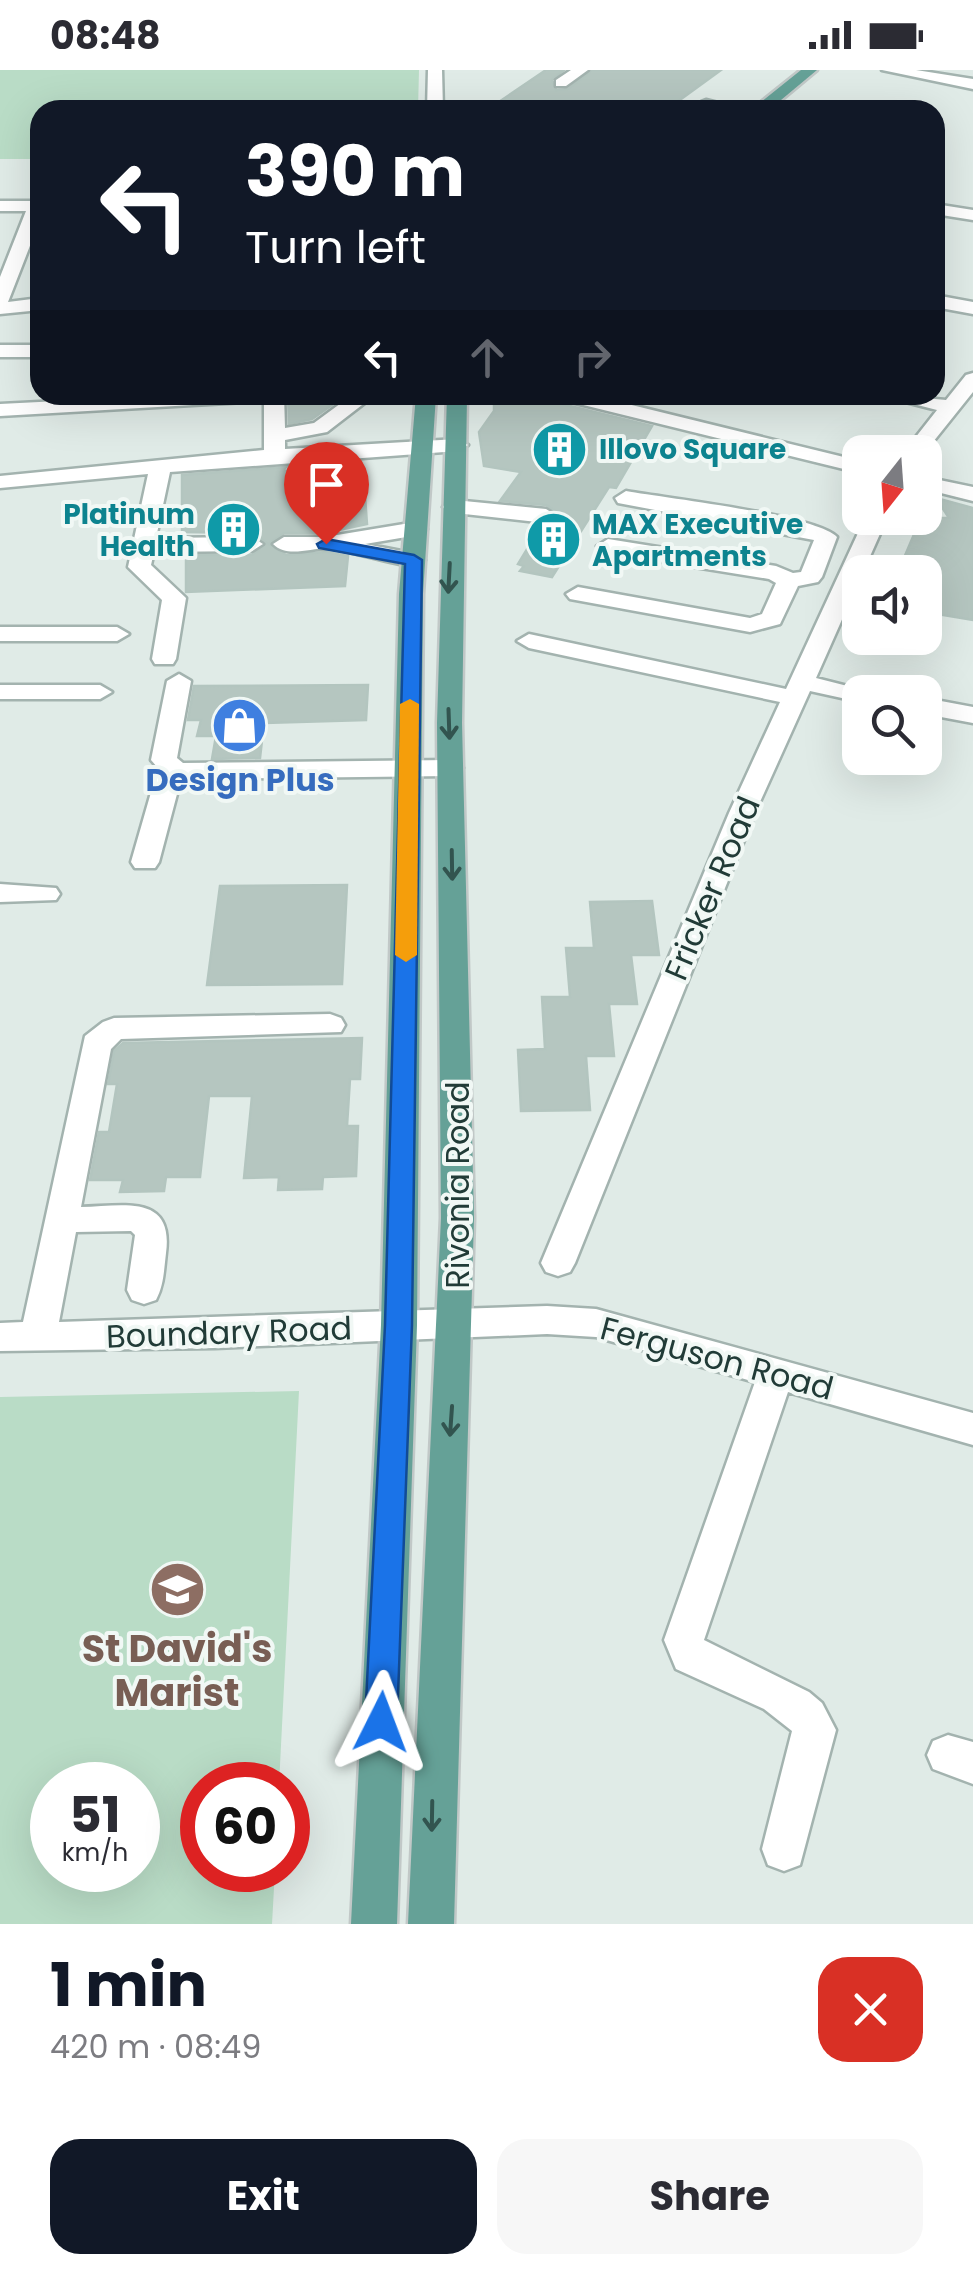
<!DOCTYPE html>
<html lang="en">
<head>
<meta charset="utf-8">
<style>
  body { margin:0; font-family:Poppins,sans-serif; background:#f7f7f7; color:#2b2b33; height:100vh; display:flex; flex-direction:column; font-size:38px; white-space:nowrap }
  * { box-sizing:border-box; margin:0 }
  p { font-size:32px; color:#7c7c81 }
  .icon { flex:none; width:55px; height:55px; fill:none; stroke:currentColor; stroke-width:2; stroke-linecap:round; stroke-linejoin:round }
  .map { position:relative; height:1854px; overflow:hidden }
  .details { display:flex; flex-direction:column; background:#fff; flex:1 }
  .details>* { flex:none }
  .hud { position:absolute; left:30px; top:30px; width:915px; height:305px; border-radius:30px; box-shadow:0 10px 40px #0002; background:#111827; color:#fff; overflow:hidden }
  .needle { width:65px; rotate:197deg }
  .buttons { position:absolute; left:842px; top:365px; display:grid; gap:20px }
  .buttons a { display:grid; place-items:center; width:100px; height:100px; border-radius:20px; background:#fff; box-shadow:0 10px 40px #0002; font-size:50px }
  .speed { position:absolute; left:30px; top:1692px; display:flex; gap:20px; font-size:50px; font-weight:700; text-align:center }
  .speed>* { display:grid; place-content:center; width:130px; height:130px; border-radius:50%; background:#fff; box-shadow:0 10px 40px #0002; line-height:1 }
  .speed small { font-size:25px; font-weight:400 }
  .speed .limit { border:15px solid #d22; background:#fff; color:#111 }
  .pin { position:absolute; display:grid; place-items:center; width:85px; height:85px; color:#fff; margin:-102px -42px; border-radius:50% 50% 50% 0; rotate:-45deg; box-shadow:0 0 10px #0007 }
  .pin .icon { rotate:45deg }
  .me { position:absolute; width:110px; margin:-55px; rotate:3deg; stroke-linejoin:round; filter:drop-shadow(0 0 8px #0008) }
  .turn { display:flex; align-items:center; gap:35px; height:210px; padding:0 50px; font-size:45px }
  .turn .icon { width:130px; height:130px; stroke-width:2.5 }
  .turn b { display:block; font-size:70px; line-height:85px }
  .lanes { display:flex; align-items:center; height:95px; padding:0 50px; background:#0003; justify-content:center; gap:50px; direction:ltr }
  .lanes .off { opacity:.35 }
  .round { display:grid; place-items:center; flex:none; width:105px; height:105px; border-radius:30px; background:#f7f7f7 }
  .head { display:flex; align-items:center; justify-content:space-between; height:170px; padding:0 50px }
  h1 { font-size:60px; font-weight:700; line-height:75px; color:#111827 }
  .button { display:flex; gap:20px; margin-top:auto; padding:20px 50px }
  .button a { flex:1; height:115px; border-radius:30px; background:#111827; color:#fff; font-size:40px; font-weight:700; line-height:115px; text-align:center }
  .button a+a { background:#f7f7f7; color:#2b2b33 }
  .status { display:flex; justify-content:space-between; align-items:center; height:70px; padding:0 50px; background:#fff; direction:ltr }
  .status svg { height:28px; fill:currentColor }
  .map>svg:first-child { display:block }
  .green { fill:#b9dcc6; fill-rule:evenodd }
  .building { fill:#b5c6c0; stroke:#b3c5bf; stroke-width:2.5 }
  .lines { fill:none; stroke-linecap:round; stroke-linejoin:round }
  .minor-casing { stroke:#a3b3af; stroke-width:5 }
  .major-casing { stroke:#c1c8c7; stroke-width:5 }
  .minor { fill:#fff; fill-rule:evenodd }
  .major { fill:#65a197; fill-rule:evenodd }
  .oneway { stroke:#32544f }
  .route { fill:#1a73e8; stroke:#114b97; stroke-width:2.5 }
  .slow { fill:#f59e0b }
  .labels { text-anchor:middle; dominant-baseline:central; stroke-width:8; stroke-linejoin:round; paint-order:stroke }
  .far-culture-label { font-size:28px; font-weight:bold; fill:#0d838f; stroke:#f1f8f5; text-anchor:start }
  .shop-label { font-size:32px; font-weight:bold; fill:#366cbe; stroke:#f1f8f5 }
  .street-label { font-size:32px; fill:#213b37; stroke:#f1f8f5 }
  .near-education-label { font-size:38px; font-weight:bold; fill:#785e54; stroke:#f1f8f5 }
</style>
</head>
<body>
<div class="status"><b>08:48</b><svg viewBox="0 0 49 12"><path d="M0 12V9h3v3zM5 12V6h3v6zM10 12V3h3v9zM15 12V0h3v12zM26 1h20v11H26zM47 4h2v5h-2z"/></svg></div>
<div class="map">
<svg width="973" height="1854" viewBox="0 0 973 1854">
  <rect width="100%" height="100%" fill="#e0ebe7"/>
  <path class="green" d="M0,0H419L418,40H40V89H0Z
    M299,1321L279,1715H202V1800H275L272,1854H0V1327ZM52,1715H138V1800H52Z"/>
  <path class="building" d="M546,0H564L552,10L556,20L568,19L592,0H721L666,40H487Z
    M288,325H346L312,349L289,354Z
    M494,325H552L558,333L652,356L616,418L609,417L552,507L520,501L524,496L518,494L541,456H548L561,445L546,435L500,431L521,402L484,396L479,362L494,341Z
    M286,397L282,401L363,398L367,454L325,463H284L269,474L286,485L327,482L348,486L345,516L186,522V485H252L267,473L252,463L182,462V405Z
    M936,428L973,438V550L925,542V502H898L921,448H949Z
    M368,615L366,650L264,653L260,688L212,689L216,666H197L201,650H188L194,616Z
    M347,815L342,914L207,915L220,816Z
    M652,831L659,885H631L637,934H609L614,986H586L590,1040L521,1041L518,980L545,979L542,927H570L566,878H594L590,832Z
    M362,968L360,1009H350L347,1056H358L356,1106L323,1107L322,1119L278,1120L279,1107L244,1108L252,1026H209L200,1107H166L164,1121L120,1122L123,1110H90L99,1062H109L117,1014H108L114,981L123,973Z"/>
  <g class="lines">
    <defs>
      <path id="minor" d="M428,0H442L443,40H427Z
        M571,0H588L566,16H556V10Z
        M882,0H916L973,9V19Z
        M706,30L734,37L737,40L701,38V32Z
        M0,131H40V150L8,232L40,228V240L0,244V207L26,141H0Z
        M935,134L973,140V150L935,144Z
        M935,225L973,232V244L935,237Z
        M0,275H40V287H0Z
        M973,303V322L925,382H904L937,340L894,329L891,325L946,330L966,305Z
        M177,325L255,326L245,332L0,346V334Z
        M264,325H284L285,358L314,353L352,325H375L327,362L285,370V379L458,369L468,375L458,381L170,402L156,468L252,467L263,474L252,481L154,482L151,495L186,528L176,589L173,594H155L152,589L162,530L128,497L148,404L0,418V406L264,380Z
        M556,325H591L860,391V403L559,329Z
        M925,407L973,417V431L925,419Z
        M626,421C664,428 817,445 837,467L822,507L818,512L798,516L780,554L750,562L570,529L566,524L578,517L750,548L762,544L776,513L769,509L608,483L597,476L608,469L776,496L793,503L801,502L814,470L618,433L615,428Z
        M454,430L546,439L557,446L546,453L446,442L443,437L446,432Z
        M865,448H887L816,608L871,622H860V632L810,621L755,743L575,1193L570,1202L558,1206L546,1202L541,1193L729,743L780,632L529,578L517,571L529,564L786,619Z
        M416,452L427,459L424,464L365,474L422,485L425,490L414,497C388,492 359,484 335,479C315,475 289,490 273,474L284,467H325Z
        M0,557H117L129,564L117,571H0Z
        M179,604L191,611L177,688L183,693L450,690L463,698L450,706L181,709L159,792L155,798H135L131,792L158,698L151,690L167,611Z
        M0,615H100L112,622L100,629H0Z
        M925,628L973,637V653L925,644Z
        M0,814L56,818L60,824L56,830L0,832Z
        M330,944L341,948L345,955L341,962L121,969L111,979L81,1137C122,1136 174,1123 166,1183C164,1199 164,1215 156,1230L144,1234L132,1230L127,1220L135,1165L131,1161L76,1162L59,1252L547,1236L596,1239L973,1343V1375L788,1322L704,1570L809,1622L822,1633L836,1660L800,1795L784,1801L768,1795L762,1779L792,1661L764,1639L676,1599L664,1570L755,1312L596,1267L547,1264L215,1278L0,1281V1253L23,1252L85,966L103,952L114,948Z
        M948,1665L973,1672V1714L933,1699L927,1685L933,1671Z"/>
      <path id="major" d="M801,0H817L769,40H751Z
        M416,325H436L423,524L417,1255L397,1854H351L381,1255L399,524Z
        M447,325H467L462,653L474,1148L454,1854H408L441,1148L437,653Z"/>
    </defs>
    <use href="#minor" class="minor-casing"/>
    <use href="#major" class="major-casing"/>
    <use href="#minor" class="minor"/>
    <use href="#major" class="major"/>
  </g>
  <defs><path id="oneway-shaft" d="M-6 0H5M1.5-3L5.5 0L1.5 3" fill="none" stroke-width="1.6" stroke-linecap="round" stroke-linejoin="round" transform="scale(2.5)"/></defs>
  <g class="oneway">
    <use href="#oneway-shaft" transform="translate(449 508) rotate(93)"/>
    <use href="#oneway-shaft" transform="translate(449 654) rotate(88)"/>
    <use href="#oneway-shaft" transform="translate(452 795) rotate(89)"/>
    <use href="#oneway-shaft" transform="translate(451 1351) rotate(94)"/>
    <use href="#oneway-shaft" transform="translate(432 1746) rotate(91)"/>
  </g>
  <path class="route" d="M326,469L414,485L422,490L412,1255L397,1652L392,1662L381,1667L370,1662L365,1652L385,1255L405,494L319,478L317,474Z"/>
  <path class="slow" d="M410,629L419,634L417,885L406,892L395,885L400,634Z"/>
  <defs>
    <symbol id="building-disc" viewBox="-11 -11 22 22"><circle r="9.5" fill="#0f9aa8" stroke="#f1f8f5"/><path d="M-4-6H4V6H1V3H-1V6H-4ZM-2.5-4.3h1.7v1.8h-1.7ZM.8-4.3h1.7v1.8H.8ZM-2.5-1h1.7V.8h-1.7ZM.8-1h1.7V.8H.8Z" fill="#fff"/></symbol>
    <symbol id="shop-disc" viewBox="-11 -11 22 22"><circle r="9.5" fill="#3f7fe0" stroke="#f1f8f5"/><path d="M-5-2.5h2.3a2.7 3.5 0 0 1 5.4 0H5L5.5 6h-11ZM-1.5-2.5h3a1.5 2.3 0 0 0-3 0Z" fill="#fff"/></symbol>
    <symbol id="school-disc" viewBox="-11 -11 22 22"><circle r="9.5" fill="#8d6e63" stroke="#f1f8f5"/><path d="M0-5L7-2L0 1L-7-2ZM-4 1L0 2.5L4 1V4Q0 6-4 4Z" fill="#fff"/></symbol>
  </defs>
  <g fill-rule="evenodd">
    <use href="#building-disc" x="528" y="348" width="63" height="63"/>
    <use href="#building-disc" x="202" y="428" width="63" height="63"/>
    <use href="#building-disc" x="522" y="438" width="63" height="63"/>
    <use href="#shop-disc" x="208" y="624" width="63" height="63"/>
    <use href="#school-disc" x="146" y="1488" width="63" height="63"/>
  </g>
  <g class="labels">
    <g class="far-culture-label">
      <text x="599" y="379">Illovo Square</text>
      <text x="195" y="444" text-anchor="end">Platinum<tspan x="195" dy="32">Health</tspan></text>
      <text x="592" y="454">MAX Executive<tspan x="592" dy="32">Apartments</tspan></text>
    </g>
    <g class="shop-label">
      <text x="240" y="709">Design Plus</text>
    </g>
    <g class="street-label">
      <text transform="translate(712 818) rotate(-67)">Fricker Road</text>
      <text transform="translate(457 1115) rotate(-90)">Rivonia Road</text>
      <text transform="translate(229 1262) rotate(-2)">Boundary Road</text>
      <text transform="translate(717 1288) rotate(15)">Ferguson Road</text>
    </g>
    <g class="near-education-label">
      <text x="177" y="1578">St David's<tspan x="177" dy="44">Marist</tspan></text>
    </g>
  </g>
</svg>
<div class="buttons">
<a><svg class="needle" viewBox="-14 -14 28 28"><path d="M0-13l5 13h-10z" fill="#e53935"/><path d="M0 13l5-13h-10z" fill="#7c7c81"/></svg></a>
<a><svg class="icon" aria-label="sound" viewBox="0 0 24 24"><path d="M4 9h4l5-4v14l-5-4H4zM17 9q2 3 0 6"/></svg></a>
<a><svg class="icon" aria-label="search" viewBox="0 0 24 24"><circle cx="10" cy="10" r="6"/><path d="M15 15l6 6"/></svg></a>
</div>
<div class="speed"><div>51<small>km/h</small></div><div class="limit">60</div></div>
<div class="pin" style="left:326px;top:474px;background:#d93025"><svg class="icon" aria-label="arrive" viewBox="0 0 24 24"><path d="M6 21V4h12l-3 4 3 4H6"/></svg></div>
<svg class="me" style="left:381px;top:1652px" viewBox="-20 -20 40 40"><path d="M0-17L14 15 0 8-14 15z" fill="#1a73e8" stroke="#fff" stroke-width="4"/></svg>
<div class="hud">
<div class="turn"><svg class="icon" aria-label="left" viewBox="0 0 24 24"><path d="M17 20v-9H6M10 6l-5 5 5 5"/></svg><div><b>390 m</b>Turn left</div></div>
<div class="lanes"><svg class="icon" aria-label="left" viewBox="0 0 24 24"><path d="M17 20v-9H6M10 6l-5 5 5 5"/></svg><svg class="icon off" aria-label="ahead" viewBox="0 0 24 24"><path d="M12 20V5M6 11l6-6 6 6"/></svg><svg class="icon off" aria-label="right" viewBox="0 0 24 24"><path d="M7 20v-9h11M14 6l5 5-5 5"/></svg></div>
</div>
</div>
<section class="details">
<div class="head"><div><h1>1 min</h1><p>420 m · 08:49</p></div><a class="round" style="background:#d93025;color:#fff"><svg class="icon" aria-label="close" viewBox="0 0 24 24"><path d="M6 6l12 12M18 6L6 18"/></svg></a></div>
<div class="button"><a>Exit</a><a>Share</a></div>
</section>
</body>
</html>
